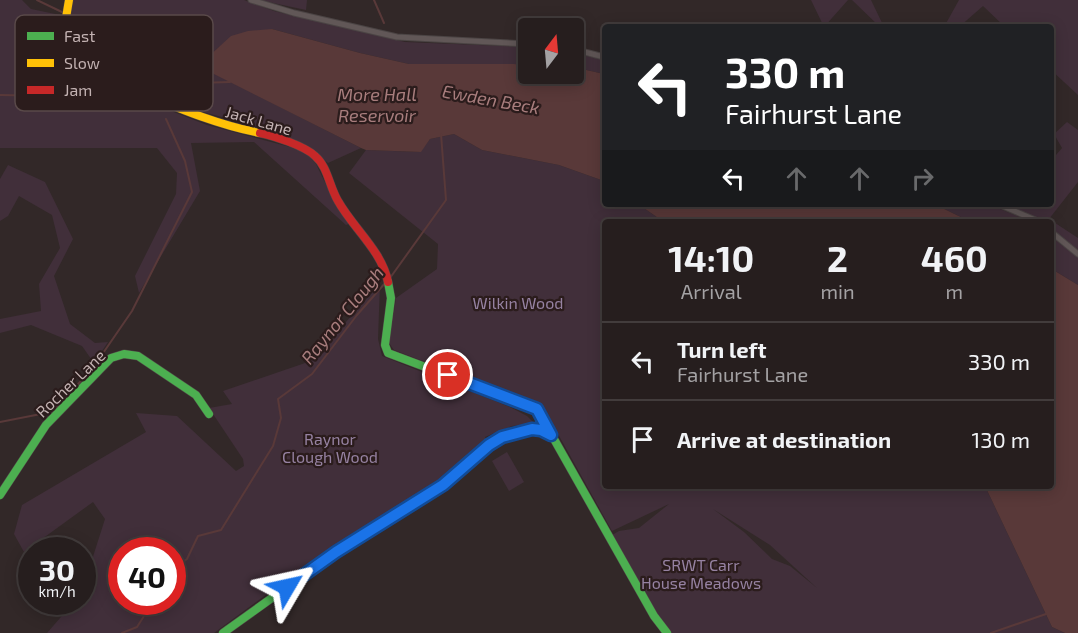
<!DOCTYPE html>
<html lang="en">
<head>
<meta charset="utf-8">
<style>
  body { margin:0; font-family:"Exo 2",sans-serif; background:#322b2b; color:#f1f3f6; height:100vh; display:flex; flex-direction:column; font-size:22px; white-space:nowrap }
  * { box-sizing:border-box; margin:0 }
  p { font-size:20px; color:#a4a2a4 }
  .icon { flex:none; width:33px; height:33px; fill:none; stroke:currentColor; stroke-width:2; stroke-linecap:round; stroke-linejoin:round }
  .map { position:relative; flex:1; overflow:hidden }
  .sheet { position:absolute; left:602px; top:219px; width:452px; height:270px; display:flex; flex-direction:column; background:#261e1e; border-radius:6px; box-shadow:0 3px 15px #0003,0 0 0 2px #423c3c }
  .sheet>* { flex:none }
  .top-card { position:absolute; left:602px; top:24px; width:452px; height:183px; border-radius:6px; box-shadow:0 3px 15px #0003,0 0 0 2px #423c3c; background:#202124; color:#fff; overflow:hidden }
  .needle { width:39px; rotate:16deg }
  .buttons { position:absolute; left:518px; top:18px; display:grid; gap:12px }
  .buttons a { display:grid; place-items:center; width:66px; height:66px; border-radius:6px; background:#261e1e; box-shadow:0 3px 15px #0003,0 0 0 2px #423c3c; font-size:30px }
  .speed { position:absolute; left:18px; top:537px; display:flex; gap:12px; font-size:30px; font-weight:700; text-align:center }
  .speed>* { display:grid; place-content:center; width:78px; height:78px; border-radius:50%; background:#261e1e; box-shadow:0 3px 15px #0003,0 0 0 2px #423c3c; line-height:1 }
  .speed small { font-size:15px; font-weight:400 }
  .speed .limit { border:9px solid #d22; background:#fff; color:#111 }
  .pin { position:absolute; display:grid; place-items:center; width:51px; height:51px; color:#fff; margin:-26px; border:3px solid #fff; border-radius:50%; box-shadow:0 2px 6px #0007 }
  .me { position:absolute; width:66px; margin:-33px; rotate:54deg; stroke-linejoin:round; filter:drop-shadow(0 0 4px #0008) }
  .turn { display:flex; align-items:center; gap:21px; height:126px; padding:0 24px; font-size:27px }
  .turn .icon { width:78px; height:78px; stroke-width:2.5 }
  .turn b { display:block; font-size:42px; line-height:51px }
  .lanes { display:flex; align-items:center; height:57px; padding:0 24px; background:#0003; justify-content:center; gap:30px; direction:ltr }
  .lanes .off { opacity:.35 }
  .eta { display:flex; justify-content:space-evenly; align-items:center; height:102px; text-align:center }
  .eta b { font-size:36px; font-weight:700; line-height:42px }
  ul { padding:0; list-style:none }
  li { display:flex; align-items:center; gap:18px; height:78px; padding:0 24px; border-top:2px solid #423c3c }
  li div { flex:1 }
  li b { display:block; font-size:22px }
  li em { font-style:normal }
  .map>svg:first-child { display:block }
  .green { fill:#412f3a; fill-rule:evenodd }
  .water { fill:#593939 }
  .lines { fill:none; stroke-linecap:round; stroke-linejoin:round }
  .stream { stroke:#593939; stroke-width:2 }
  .street-casing { stroke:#4b4444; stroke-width:7 }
  .fast-casing { stroke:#4f4545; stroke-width:9 }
  .slow-casing { stroke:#4f4545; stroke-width:9 }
  .jam-casing { stroke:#4f4545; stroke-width:9 }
  .street { stroke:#615757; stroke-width:5 }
  .fast { stroke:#4caf50; stroke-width:8 }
  .slow { stroke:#ffc107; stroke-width:8 }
  .jam { stroke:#c62828; stroke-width:8 }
  .route-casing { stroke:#114b97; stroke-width:15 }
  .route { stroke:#1a73e8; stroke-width:10 }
  .labels { text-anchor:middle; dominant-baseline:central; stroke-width:4.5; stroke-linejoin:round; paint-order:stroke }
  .street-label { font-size:16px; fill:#c3b2b2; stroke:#2b1c1c }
  .park-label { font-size:16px; fill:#9682a2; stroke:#2b1c1c }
  .water-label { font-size:18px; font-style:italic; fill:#a87d7d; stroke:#2b1c1c }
  .key { fill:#2b1c1c; stroke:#594949; stroke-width:1.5 }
  .key-label { font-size:16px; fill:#c3b2b2 }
</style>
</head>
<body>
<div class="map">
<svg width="1078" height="633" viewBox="0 0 1078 633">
  <rect width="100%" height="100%" fill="#322828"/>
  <path class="green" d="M0,0H22L31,9L60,15L58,30L66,50L77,67L107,86L207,125L290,147L306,153L316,164L335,203L351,223L346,225L254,142L191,143L200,191L139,293L135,276L176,194L177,173L157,148H0Z
    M72,0H244L274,11L405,42L528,47V66L409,64L360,53L272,29L219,47L199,66L361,148L328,163L308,146L264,128L203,112L114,77L83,59L74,51L69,32Z
    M259,0H307L306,10Z
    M811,0H848L824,27Z
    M852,0H871L884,27H880Z
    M959,0H1078V95L1050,69V27H1005L983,6L959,27H944Z
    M573,53L604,60V74L573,67Z
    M1067,122L1078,130V182L1049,219L1078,238V285L1050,268V235L1063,246L1059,235L1050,227V222H1044L1005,204H1050V162L1062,148L1054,134Z
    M454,134L482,150L559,165L604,181V204H638L664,222H604V486H985L1052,627L1065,633H671L657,616L612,535L619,531L639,528L669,504L612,531L543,407L394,350L389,343L396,298L437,269L438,244L349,173L366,150L420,152L430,139ZM713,509L770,545L817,588L790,566L772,559L744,532Z
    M8,165L45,182L73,239L54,276L70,324L95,343L108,342L94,363L82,346L31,325L0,333V319L41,311L39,284L60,248L52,215L19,196L8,216L0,221V179Z
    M934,204H988L1032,222H971Z
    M380,284L378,339L382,356L510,407L527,416L535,424L512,426L485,437L488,443L438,484L351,539L267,594L214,633H47L74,602H82L83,588L105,519L93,502L24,552L14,534L22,505L146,432L136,413L177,416L236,471L244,466L243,459L209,408L232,404L223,391L311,361ZM122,550H172V602H122Z
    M507,452L524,482L509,491L492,461Z"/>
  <path class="water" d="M272,29L360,53L409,64H514L528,66V74H573V67L604,74V181L559,165L482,150L454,134L430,139L421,152L366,150L361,148L198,66L231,36L248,31Z
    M638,204H934L971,222H664Z
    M1050,268L1078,285V633H1065L1052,627L985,486H1050Z"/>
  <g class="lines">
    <path class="stream" d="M37,0L64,13
      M374,0L384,23
      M69,15L116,36L200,67
      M134,80L163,84L230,82
      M0,95L107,97
      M390,278L446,200L441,134
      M0,422L51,412L80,382L99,359L132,311L192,192L185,161L166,119
      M172,570L187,559L198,536L221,530L273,446L281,418L278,399L312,374L357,315L386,282
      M122,633L137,627L153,602
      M991,633L1046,614"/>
    <defs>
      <path id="street" d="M251,0L294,13L397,37L528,44
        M573,49L604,57
        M998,204L1040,222
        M1050,231L1078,254"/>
      <path id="fast" d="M388,282L391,298L385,345L388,353L537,409L654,616L667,633
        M0,495L46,425L111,358L124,354L138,356L196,395L209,414
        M223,633L336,552L443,485L489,445L502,437L532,429L550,434"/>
      <path id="slow" d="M69,0C66,18 61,37 72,53C74,57 77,62 80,64C95,76 121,85 139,92C178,108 218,125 260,133"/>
      <path id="jam" d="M260,133C274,136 305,146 315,156C328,167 329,186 338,201C353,228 382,251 388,282"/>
    </defs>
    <use href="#street" class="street-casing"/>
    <use href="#fast" class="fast-casing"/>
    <use href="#slow" class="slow-casing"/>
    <use href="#jam" class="jam-casing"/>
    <use href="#street" class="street"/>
    <use href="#fast" class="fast"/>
    <use href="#slow" class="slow"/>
    <use href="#jam" class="jam"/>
  </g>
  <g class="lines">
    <defs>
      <path id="route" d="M287,587L336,552L443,485L489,445L502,437L532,429L541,430L551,435L537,409L448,375"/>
    </defs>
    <use href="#route" class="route-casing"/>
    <use href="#route" class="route"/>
  </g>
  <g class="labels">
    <g class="street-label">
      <text transform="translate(259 120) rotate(16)">Jack Lane</text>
      <text transform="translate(70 383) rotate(-44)">Rocher Lane</text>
    </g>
    <g class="park-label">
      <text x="518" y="302">Wilkin Wood</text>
      <text x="330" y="438">Raynor<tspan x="330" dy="18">Clough Wood</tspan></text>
      <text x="701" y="564">SRWT Carr<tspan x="701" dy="18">House Meadows</tspan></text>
    </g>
    <g class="water-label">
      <text x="377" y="94">More Hall<tspan x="377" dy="21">Reservoir</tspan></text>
      <text transform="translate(491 99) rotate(10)">Ewden Beck</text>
      <text transform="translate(342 315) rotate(-51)">Raynor Clough</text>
    </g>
  </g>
  <rect x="15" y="15" width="198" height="96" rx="9" class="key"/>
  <rect x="27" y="32" width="27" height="8" fill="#4caf50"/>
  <rect x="27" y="59" width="27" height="8" fill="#ffc107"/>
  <rect x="27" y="86" width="27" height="8" fill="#c62828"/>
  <g class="key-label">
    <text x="64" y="42">Fast</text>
    <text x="64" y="69">Slow</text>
    <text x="64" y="96">Jam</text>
  </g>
</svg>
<div class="buttons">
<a><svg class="needle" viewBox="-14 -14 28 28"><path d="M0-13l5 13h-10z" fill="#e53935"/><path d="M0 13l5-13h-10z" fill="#a4a2a4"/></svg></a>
</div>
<div class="speed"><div>30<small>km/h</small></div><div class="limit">40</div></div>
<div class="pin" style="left:448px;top:375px;background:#d93025"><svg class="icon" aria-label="arrive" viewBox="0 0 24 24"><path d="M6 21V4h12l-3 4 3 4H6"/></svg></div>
<svg class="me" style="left:287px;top:587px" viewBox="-20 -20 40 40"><path d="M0-17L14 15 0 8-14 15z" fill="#1a73e8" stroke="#fff" stroke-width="4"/></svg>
<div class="top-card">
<div class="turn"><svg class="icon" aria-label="left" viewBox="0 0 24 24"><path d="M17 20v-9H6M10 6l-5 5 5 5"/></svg><div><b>330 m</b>Fairhurst Lane</div></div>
<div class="lanes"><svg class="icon" aria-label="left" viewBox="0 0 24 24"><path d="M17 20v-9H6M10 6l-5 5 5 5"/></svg><svg class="icon off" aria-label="ahead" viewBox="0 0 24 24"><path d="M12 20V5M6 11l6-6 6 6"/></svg><svg class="icon off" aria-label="ahead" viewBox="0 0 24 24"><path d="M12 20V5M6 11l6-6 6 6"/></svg><svg class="icon off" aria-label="right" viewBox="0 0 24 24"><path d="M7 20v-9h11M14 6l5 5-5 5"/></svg></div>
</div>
<section class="sheet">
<div class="eta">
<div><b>14:10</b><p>Arrival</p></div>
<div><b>2</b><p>min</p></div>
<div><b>460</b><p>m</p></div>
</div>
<ul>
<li><svg class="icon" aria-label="left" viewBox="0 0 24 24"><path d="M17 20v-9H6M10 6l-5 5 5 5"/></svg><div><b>Turn left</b><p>Fairhurst Lane</p></div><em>330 m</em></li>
<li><svg class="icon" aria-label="arrive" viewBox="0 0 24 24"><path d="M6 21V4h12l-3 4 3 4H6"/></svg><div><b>Arrive at destination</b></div><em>130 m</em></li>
</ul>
</section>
</div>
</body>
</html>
